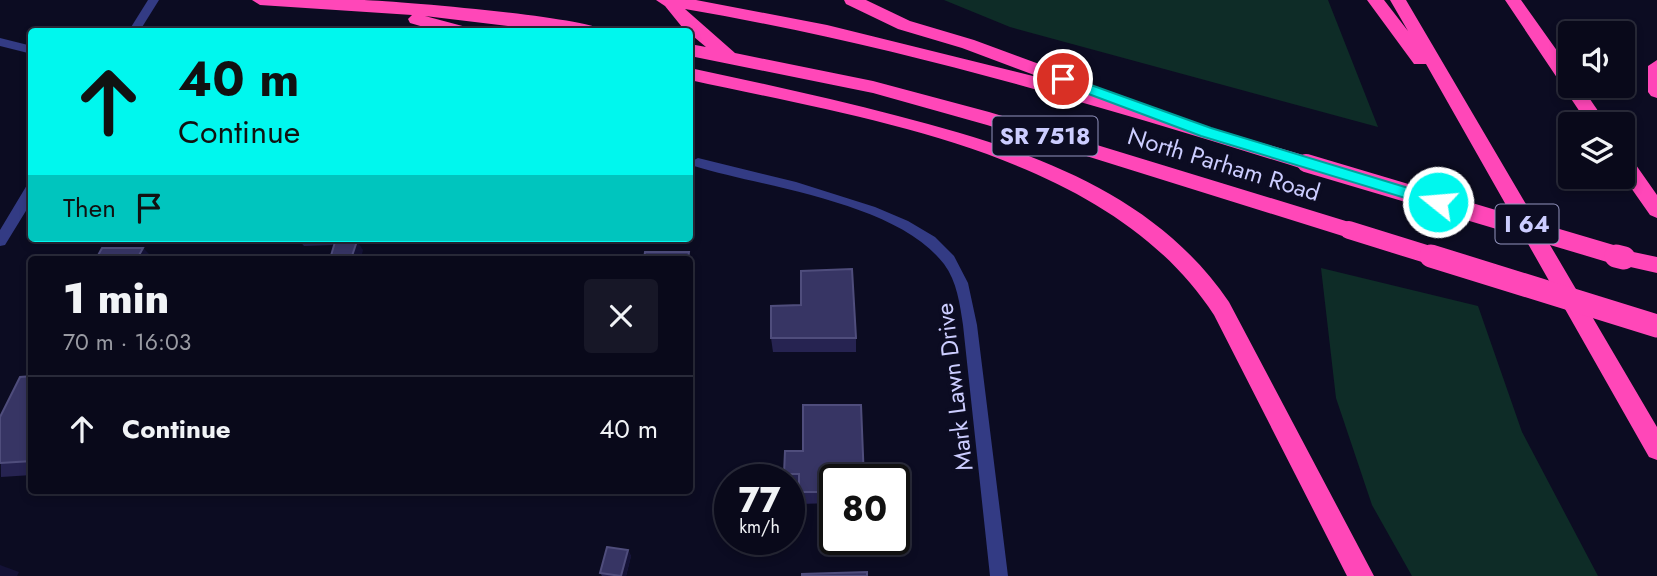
<!DOCTYPE html>
<html lang="en">
<head>
<meta charset="utf-8">
<style>
  body { margin:0; font-family:Jost,sans-serif; background:#171727; color:#f1f3f6; height:100vh; display:flex; flex-direction:column; font-size:26px; white-space:nowrap }
  * { box-sizing:border-box; margin:0 }
  p { font-size:23px; color:#999aa2 }
  .icon { flex:none; width:38px; height:38px; fill:none; stroke:currentColor; stroke-width:2; stroke-linecap:round; stroke-linejoin:round }
  .map { position:relative; flex:1; overflow:hidden }
  .panel { position:absolute; left:28px; top:256px; width:665px; height:238px; display:flex; flex-direction:column; background:#09091a; border-radius:7px; box-shadow:0 4px 10px #0003,0 0 0 2px #292a39 }
  .panel>* { flex:none }
  .guide { position:absolute; left:28px; top:28px; width:665px; height:214px; border-radius:7px; box-shadow:0 4px 10px #0003,0 0 0 2px #292a39; background:#00f7ee; color:#111; overflow:hidden }
  .tools { position:absolute; left:1558px; top:21px; display:grid; gap:14px }
  .tools a { display:grid; place-items:center; width:77px; height:77px; border-radius:7px; background:#09091a; box-shadow:0 4px 10px #0003,0 0 0 2px #292a39; font-size:35px }
  .speed { position:absolute; left:714px; top:464px; display:flex; gap:14px; font-size:35px; font-weight:700; text-align:center }
  .speed>* { display:grid; place-content:center; width:91px; height:91px; border-radius:50%; background:#09091a; box-shadow:0 4px 10px #0003,0 0 0 2px #292a39; line-height:1 }
  .speed small { font-size:18px; font-weight:400 }
  .speed .limit { border:4px solid #111; border-radius:10px; background:#fff; color:#111 }
  .pin { position:absolute; display:grid; place-items:center; width:60px; height:60px; color:#fff; margin:-30px; border:4px solid #fff; border-radius:50%; box-shadow:0 2px 7px #0007 }
  .me { position:absolute; width:77px; margin:-38px; rotate:287deg; stroke-linejoin:round; filter:drop-shadow(0 0 5px #0008) }
  .turn { display:flex; align-items:center; gap:24px; height:147px; padding:0 35px; font-size:32px }
  .turn .icon { width:91px; height:91px; stroke-width:2.5 }
  .turn b { display:block; font-size:49px; line-height:60px }
  .then { display:flex; align-items:center; height:66px; padding:0 35px; background:#0003; gap:14px; font-size:26px }
  .round { display:grid; place-items:center; flex:none; width:74px; height:74px; border-radius:7px; background:#171727 }
  .headline { display:flex; align-items:center; justify-content:space-between; height:119px; padding:0 35px }
  h1 { font-size:42px; font-weight:800; line-height:52px }
  ul { padding:0; list-style:none }
  li { display:flex; align-items:center; gap:21px; height:105px; padding:0 35px; border-top:2px solid #292a39 }
  li div { flex:1 }
  li b { display:block; font-size:26px }
  li em { font-style:normal }
  .map>svg:first-child { display:block }
  .green { fill:#0e2c27 }
  .lines { fill:none; stroke-linecap:round; stroke-linejoin:round }
  .lane { fill:#333b84; fill-rule:evenodd }
  .street { fill:#333b84; fill-rule:evenodd }
  .highway { fill:#ff47b8; fill-rule:evenodd }
  .highway-bridge-far1 { stroke:#ff47b8; stroke-width:18 }
  .highway-bridge { stroke:#ff47b8; stroke-width:23 }
  .wall { fill:#262351 }
  .shaded-wall { fill:#141236 }
  .building { fill:#373564; stroke:#4f4d7c; stroke-width:2 }
  .route { fill:#00f7ee; stroke:#00a19b; stroke-width:2 }
  .labels { text-anchor:middle; dominant-baseline:central; stroke-width:7; stroke-linejoin:round; paint-order:stroke }
  .shield { fill:#0c0c22; stroke:#9293bd; stroke-width:2 }
  .shield-label { font-size:23px; font-weight:bold; fill:#cccdff }
  .street-label { font-size:24px; fill:#cccdff; stroke:#0c0c22 }
</style>
</head>
<body>
<div class="map">
<svg width="1657" height="576" viewBox="0 0 1657 576">
  <rect width="100%" height="100%" fill="#0c0c22"/>
  <path class="green" d="M944,0H1328L1378,127L1010,27Z
    M1321,268L1478,306L1522,432L1598,576H1412L1372,505L1336,398Z"/>
  <g class="lines">
    <path class="lane" d="M0,38L32,46V54L0,46Z"/>
    <path class="street" d="M148,0H159L139,32H128Z
      M698,158L796,182L875,207L908,221L935,237L954,256L968,283L977,325L1008,576H990L963,325C960,305 957,281 944,264C896,202 766,188 694,166L692,163L694,160Z
      M32,184V201L5,245L0,246V230L27,185Z"/>
    <path class="highway" d="M252,0C289,0 327,0 364,0C395,1 594,17 606,32H558L425,16L470,28L472,32H441L410,23L408,19L412,15L260,5Z
      M656,0H696L827,25L1045,79L962,48L898,29L846,4L844,0H866L910,21L974,40L1069,75L1072,79L1065,85L1313,158L1316,163L1313,168L1306,170C1101,106 896,45 685,9L735,53L873,81L989,112L1349,222L1356,224L1359,230L1356,236L1349,238L987,125L873,93L690,56V44L706,47L682,27L665,6Z
      M1367,0H1384L1408,31L1390,0H1406L1657,427V460L1649,457L1426,64H1414Z
      M1505,0H1521L1570,69V86H1581L1607,124H1588Z
      M1657,60V98L1651,96L1648,92V66Z
      M690,68C760,83 829,98 898,116C1022,148 1153,190 1229,302L1374,576H1347L1214,315C1108,152 865,119 690,80Z
      M1622,153L1629,155L1657,195V218L1650,215L1622,175Z
      M1624,250L1657,257V273L1617,264L1614,258L1617,252Z"/>
    <path class="highway-bridge-far1" d="M1306,163L1622,257
      M1349,230L1436,257"/>
    <path class="highway-bridge" d="M1431,256L1657,326
      M1616,256L1624,258"/>
  </g>
  <path class="wall" d="M297,238H336L333,245L304,246Z
    M801,305L856,338V352H773L771,338Z
    M32,376V475L1,477L0,417Z
    M785,451L835,480V503L799,504V486H789V480H784Z
    M628,550L631,556L626,576H602L600,573Z"/>
  <path class="shaded-wall" d="M328,238H336L333,245Z
    M357,241L363,250L361,259H351Z
    M143,248L154,259H137Z
    M628,550L631,556L626,576H621Z
    M0,565L19,572L17,576H0Z"/>
  <path class="building" d="M357,241L351,259H330L335,242Z
    M102,248H143L137,259H96Z
    M645,252H689L688,259H644Z
    M852,269L856,338H771V306L801,305V271Z
    M32,376V461L0,463V417L20,377Z
    M803,405H861L864,480H835V492H799V474H784L785,451H803Z
    M607,547L628,550L621,576L600,573Z
    M867,572V576H802V574Z"/>
  <path class="route" d="M1063,75L1211,128L1438,197L1446,202L1438,208L1201,136L1059,83V76Z"/>
  <g class="labels">
    <g class="shield">
      <rect x="992.5" y="116.5" width="105" height="39" rx="5"/>
      <rect x="1495.5" y="204.5" width="63" height="39" rx="5"/>
    </g>
    <g class="shield-label">
      <text x="1045" y="136">SR 7518</text>
      <text x="1527" y="224">I 64</text>
    </g>
    <g class="street-label">
      <text transform="translate(1224 164) rotate(17)">North Parham Road</text>
      <text transform="translate(954 387) rotate(-97)">Mark Lawn Drive</text>
    </g>
  </g>
</svg>
<div class="tools">
<a><svg class="icon" aria-label="sound" viewBox="0 0 24 24"><path d="M4 9h4l5-4v14l-5-4H4zM17 9q2 3 0 6"/></svg></a>
<a><svg class="icon" aria-label="layers" viewBox="0 0 24 24"><path d="M12 4l9 5-9 5-9-5zM3 14l9 5 9-5"/></svg></a>
</div>
<div class="speed"><div>77<small>km/h</small></div><div class="limit">80</div></div>
<div class="pin" style="left:1063px;top:79px;background:#d93025"><svg class="icon" aria-label="arrive" viewBox="0 0 24 24"><path d="M6 21V4h12l-3 4 3 4H6"/></svg></div>
<svg class="me" style="left:1438px;top:202px" viewBox="-20 -20 40 40"><circle r="17" fill="#00f7ee" stroke="#fff" stroke-width="3"/><path d="M0-11L8 9 0 5-8 9z" fill="#fff"/></svg>
<div class="guide">
<div class="turn"><svg class="icon" aria-label="ahead" viewBox="0 0 24 24"><path d="M12 20V5M6 11l6-6 6 6"/></svg><div><b>40 m</b>Continue</div></div>
<div class="then">Then<svg class="icon" aria-label="arrive" viewBox="0 0 24 24"><path d="M6 21V4h12l-3 4 3 4H6"/></svg></div>
</div>
<section class="panel">
<div class="headline"><div><h1>1 min</h1><p>70 m · 16:03</p></div><a class="round"><svg class="icon" aria-label="close" viewBox="0 0 24 24"><path d="M6 6l12 12M18 6L6 18"/></svg></a></div>
<ul>
<li><svg class="icon" aria-label="ahead" viewBox="0 0 24 24"><path d="M12 20V5M6 11l6-6 6 6"/></svg><div><b>Continue</b></div><em>40 m</em></li>
</ul>
</section>
</div>
</body>
</html>
